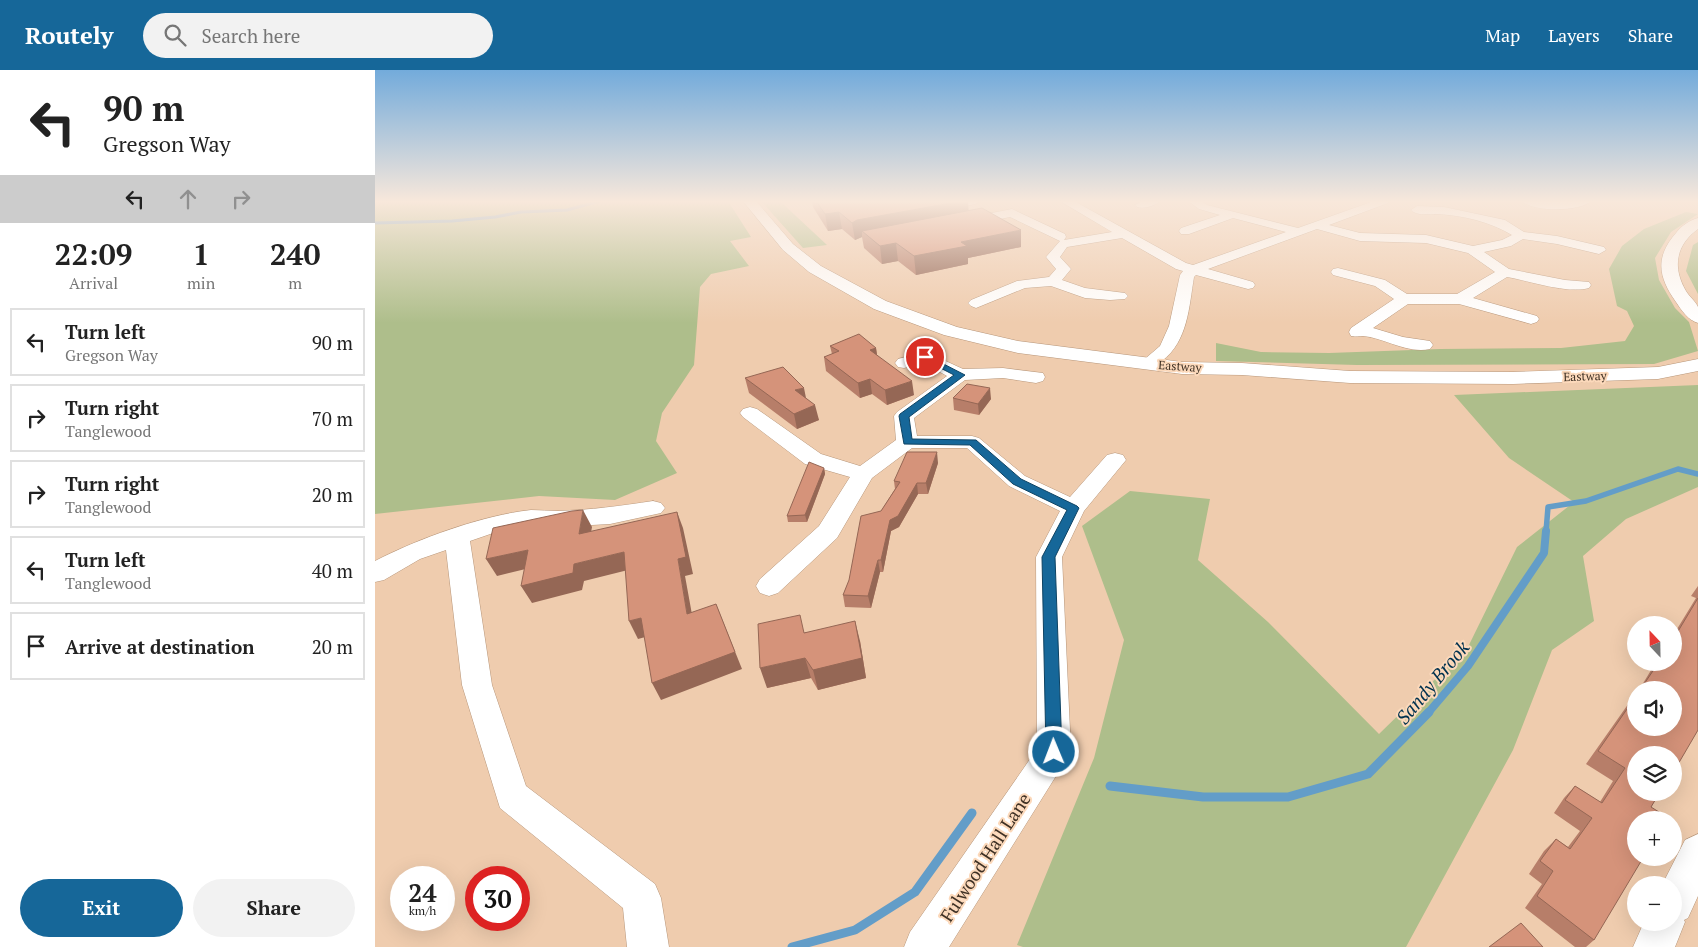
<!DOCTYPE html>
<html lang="en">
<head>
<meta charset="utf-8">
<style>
  body { margin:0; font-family:"PT Serif",serif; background:#f2f2f2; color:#222; height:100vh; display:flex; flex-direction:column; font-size:19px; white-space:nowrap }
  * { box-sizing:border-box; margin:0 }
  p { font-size:16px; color:#767676 }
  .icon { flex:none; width:28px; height:28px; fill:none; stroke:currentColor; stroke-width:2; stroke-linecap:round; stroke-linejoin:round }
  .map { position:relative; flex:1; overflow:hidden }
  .panel { display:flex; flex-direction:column; background:#fff; width:375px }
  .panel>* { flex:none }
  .guide { background:#fff; color:#222; overflow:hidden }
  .needle { width:32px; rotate:338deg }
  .buttons { position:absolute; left:1252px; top:546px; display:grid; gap:10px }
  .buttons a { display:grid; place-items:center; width:55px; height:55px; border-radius:50%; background:#fff; box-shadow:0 5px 20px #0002; font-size:25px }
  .speed { position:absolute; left:15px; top:796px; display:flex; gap:10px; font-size:25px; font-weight:700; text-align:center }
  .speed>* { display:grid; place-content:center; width:65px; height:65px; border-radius:50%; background:#fff; box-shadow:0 5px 20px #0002; line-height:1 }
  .speed small { font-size:12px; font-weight:400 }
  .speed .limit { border:8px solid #d22; background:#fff; color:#111 }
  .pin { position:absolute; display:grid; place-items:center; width:42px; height:42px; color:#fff; margin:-21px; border:2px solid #fff; border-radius:50%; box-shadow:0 1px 5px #0007 }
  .me { position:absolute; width:55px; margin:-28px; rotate:359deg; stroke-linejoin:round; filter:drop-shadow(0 0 4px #0008) }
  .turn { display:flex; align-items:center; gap:18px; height:105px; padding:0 20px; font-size:22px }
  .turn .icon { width:65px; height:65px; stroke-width:2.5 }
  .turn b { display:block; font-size:35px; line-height:42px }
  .lanes { display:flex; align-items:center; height:48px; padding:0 20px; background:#0003; justify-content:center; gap:25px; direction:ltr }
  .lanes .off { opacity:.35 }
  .eta { display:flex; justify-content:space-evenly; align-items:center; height:85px; text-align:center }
  .eta b { font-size:30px; font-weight:600; line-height:35px }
  .cta { display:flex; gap:10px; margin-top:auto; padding:10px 20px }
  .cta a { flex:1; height:58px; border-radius:30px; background:#166799; color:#fff; font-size:20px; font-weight:600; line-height:58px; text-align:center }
  .cta a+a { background:#f2f2f2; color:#222 }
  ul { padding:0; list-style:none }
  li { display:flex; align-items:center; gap:15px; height:68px; margin:0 10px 8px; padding:0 10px; border:2px solid #e0e0e0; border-radius:0px }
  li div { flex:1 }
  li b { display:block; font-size:19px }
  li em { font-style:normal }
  header { display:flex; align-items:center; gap:30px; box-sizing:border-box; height:70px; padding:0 25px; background:#166799; color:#fff }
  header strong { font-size:24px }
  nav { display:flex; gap:28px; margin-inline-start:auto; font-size:18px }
  .search { width:350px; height:45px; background:#f2f2f2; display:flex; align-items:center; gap:12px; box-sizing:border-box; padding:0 18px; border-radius:28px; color:#767676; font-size:19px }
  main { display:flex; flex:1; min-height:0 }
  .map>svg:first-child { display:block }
  .green { fill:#aebe8b }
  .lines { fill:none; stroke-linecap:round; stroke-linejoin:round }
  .stream-far3 { stroke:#639dc8; stroke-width:3 }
  .stream-far2 { stroke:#639dc8; stroke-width:5.5 }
  .stream-far1 { stroke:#639dc8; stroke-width:8 }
  .stream { stroke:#639dc8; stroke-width:9 }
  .minor-casing { stroke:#b7967a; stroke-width:1 }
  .major-casing { stroke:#b7967a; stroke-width:1 }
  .minor { fill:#fff; fill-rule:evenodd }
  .major { fill:#fff; fill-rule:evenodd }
  .wall { fill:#b77e69 }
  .shaded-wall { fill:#956755 }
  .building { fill:#d5937a; stroke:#956755 }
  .route { fill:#166799; stroke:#0e4363 }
  .labels { text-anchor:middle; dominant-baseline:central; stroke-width:4; stroke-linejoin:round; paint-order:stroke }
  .far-street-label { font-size:12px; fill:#3f3125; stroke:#fcd9bb }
  .near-street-label { font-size:18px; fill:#3f3125; stroke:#fcd9bb }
  .near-water-label { font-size:19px; font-style:italic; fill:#00314e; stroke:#fcd9bb }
</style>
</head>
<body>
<header>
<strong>Routely</strong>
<div class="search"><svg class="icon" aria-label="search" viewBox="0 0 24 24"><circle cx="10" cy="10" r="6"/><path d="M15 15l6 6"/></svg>Search here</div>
<nav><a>Map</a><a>Layers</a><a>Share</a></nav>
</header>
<main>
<section class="panel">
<div class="guide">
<div class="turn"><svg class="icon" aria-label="left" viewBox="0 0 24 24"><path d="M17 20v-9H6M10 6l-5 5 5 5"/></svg><div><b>90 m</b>Gregson Way</div></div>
<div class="lanes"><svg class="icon" aria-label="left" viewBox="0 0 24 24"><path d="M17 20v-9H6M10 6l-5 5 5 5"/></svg><svg class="icon off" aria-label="ahead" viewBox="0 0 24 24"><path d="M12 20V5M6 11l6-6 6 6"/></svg><svg class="icon off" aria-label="right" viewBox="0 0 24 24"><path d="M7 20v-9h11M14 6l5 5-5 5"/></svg></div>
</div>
<div class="eta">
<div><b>22:09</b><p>Arrival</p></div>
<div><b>1</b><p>min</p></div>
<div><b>240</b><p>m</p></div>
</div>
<ul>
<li><svg class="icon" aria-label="left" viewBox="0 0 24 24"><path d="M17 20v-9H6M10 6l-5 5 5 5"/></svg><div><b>Turn left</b><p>Gregson Way</p></div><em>90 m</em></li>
<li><svg class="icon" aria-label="right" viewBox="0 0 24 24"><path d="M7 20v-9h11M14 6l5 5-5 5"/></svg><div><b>Turn right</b><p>Tanglewood</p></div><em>70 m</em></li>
<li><svg class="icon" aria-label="right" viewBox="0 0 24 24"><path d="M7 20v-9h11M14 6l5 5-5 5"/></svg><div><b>Turn right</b><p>Tanglewood</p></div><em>20 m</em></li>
<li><svg class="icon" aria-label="left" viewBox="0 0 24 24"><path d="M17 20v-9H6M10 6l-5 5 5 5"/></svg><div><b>Turn left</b><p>Tanglewood</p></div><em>40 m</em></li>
<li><svg class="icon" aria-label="arrive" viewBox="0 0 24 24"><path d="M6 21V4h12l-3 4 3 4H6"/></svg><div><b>Arrive at destination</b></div><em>20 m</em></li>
</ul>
<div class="cta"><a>Exit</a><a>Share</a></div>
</section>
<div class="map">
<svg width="1323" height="877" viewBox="0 0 1323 877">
  <rect width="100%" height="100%" fill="#efccae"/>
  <path class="green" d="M0,131H353L376,167L355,171L374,196L336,204L325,217L319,295L287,343L281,371L302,403L240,430L164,426L0,444Z
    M386,131H402L407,133L452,175L428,178Z
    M1311,142L1323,144L1296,162L1280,188L1284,210L1300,238L1314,252L1323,281L1279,294L982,295L841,291V273L886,282L954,283L1065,279L1186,278L1250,271L1259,256L1252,241L1242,236L1234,199L1247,176L1269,159Z
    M1323,172V224L1311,201L1318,175Z
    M1323,315V417L1251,449L1208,486L1219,551L1177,580L1138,680L1031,877H648L642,875L719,688L749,570L707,456L755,421L835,429L823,490L893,552L1004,664L1093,577L1142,477L1199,432L1134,388L1079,325Z"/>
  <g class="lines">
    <path class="stream-far3" d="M0,153L77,151L120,147L146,142L192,140L225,131"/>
    <path class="stream-far2" d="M1171,462L1173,437L1211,431L1303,399L1323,404"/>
    <path class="stream-far1" d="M1053,643L1093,596L1169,483L1171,461"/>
    <path class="stream" d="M735,716L828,727H913L993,704L1054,642
      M417,877L480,860L540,822L597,743"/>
    <defs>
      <path id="minor" d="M580,131H605C600,136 588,136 581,134Z
        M685,131H699L811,193L818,195L911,162L858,148L814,164H806L804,161L806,158L845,145L824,139L813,131H826L832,135L923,158L999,131H1014L1013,133L954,155L985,163L1051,165L1098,176L1127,170L1137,165C1116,152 1087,145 1062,144C1054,144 1042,146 1036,140L1042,136L1069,137L1130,150L1149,162L1182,166L1229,177L1231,180L1224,184L1182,174L1148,169L1136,176L1109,182L1134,199L1190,210L1214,212L1216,215L1214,218C1192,224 1155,211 1132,207L1098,228L1162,246L1164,249L1162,252L1156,254L1084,234H1033L998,258L1028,267L1055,271L1058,275L1055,279C1032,284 1010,268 988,266C984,266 981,267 976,266L974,262L976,258L1019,229L1000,216L958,205L956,202L958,199L963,198L1010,210L1032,224H1082L1120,202L1093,183L1051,173L985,171L942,159L833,199L878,212L880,215L878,218L873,219L821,205L819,207C814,237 813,271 787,291C780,297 776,300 767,298L764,294L785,276L794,256L805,205L808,201L801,199L747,168L692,177L685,187L696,199L687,210L710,218L750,223L753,226L750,229L735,230L710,228L676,216L650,218L601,238L596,236L593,233L596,230L642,211L674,207L681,199L671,187L685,171L635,147L590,156L584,152L586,149L637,139L690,164L691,167L689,170L737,162Z
        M768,131H785C780,136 769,139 762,137L760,135Z
        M1147,131H1216C1205,142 1158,142 1147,131Z
        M551,282L588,299L628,298L668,303L670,307L668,311L661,313L628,308L590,310L539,348L542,366H597L604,368L650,406L695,427L732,385L740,383L748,385L751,390L709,441L687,487L696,682L574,877H529L535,862L662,679L661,487L685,441L634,416L592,378H537L497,408L462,468L403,523L394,526L385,523L381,516L385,509L444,456L475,407L430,394L368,347L365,343L368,339L375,337L382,339L446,384L485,396L521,370L519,346L522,342L572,306L549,293L529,298L523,297L520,293L523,289Z
        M278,431L286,433L290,438L286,443L235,454L180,457L157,456L124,461L95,471L117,615L151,716L280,814L286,828L294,877H252L248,838L125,738L87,615L71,480L45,489L9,510L0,512V491C42,469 108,445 156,440C165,440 174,441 183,441C215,440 246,436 278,431Z
        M1323,764V826L1313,848L1309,850L1310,852L1300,877H1258L1269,852H1299V815H1287L1310,770Z"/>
      <path id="major" d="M368,131H381L418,174L446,196L511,231L582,257L643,271L807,292L867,293L975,301L1138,302L1283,297L1323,289V301L1283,309L1138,314L975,313L867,305L807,304L643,283L569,265L499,239L434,202L408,180Z
        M1323,148V159C1301,175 1297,197 1311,221C1314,226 1321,232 1323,237C1323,241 1323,248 1323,253C1313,250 1307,241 1301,232C1283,207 1280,187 1301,163C1306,156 1315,150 1323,148Z"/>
    </defs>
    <use href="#minor" class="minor-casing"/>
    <use href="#major" class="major-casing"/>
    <use href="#minor" class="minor"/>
    <use href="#major" class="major"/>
  </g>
  <path class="wall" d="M437,131H593V141L646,177L593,188V194L541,205L523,191L507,194L489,178L487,167L480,170L467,159L453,161L438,137Z
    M455,276L501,278L502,285L539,325L512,335L497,324L485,328L451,301L449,287L457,284Z
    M370,308L431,328L444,350L422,359L374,323Z
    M578,328L616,329L604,345L579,340Z
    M563,393L553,424H543L524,457L516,461L508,502H505L496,538L470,537L468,525L506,441L520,419L519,411Z
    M449,398L450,404L432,452H413L412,446Z
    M1323,516V660L1276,737L1219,870L1211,877H1200L1150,838L1167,814L1154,804L1169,781L1181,769L1193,777L1205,761L1179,743L1189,728L1200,716L1225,732L1238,711L1211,694L1261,623V658L1299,620H1264L1281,592H1299V564L1321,528L1316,526Z
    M430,562L485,571L491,608L443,620L436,608L392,618Z"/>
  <path class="shaded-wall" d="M587,131H593L594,146L487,161V167L480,170L477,153L482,150Z
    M464,142L467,159L453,161L450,144Z
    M646,160V177L593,188V194L541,205L539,186L586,172Z
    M521,173L523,191L507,194L505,176Z
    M501,278L503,292L495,280Z
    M495,309L497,324L485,328L483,313Z
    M537,311L539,325L512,335L510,320Z
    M429,318L432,333L420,320Z
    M615,318L616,329L604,345L603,334Z
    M440,335L444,350L422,359L419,344Z
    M562,382L563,393L553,424L551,413Z
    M449,398L450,404L432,452L430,445Z
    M542,413L543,424L524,457L516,461L508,502L506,490L515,450Z
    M208,440L217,457L213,480L204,464Z
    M302,442L308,458L318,504L310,506L320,561L312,544L303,489Z
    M153,480L163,496L122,506L111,489Z
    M249,482L257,499L209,511L207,520L157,533L146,516L199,494Z
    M503,490L505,502L496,538L493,526Z
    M341,534L367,599L286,630L277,613Z
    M266,548L274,566L263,569L254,551Z
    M480,551L485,571L491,608L443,620L438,600Z
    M430,588L436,608L392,618L385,598Z"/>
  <path class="building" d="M441,131H587L482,150L477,153L464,142L450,144Z
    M607,138L646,160L586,172L592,176L539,186L521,173L505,176L487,161Z
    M484,264L501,278L495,280L537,311L510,320L495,309L483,313L449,287L464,281L455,276Z
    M408,297L429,318L420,320L440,335L419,344L370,308Z
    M592,314L615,318L603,334L578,328Z
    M532,382H562L551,413H542L523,446L515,450L506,490H503L493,526L468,525L474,510L486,446L506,441L525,412L519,411Z
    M434,392L449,398L430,445L412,446Z
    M208,440L204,464L302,442L311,487L303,489L312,544L341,534L360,582L277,613L266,548L254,551L249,482L199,494L198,503L146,516L153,480L111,489L118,458L197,441Z
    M1323,528V660L1309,684L1299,701V685H1261V722H1285L1276,737L1292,747L1290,750H1261V788H1268L1219,870L1162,826L1178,801L1165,791L1181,769L1195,779L1217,748L1190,730L1200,716L1227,733L1250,698L1223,681L1261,626V658H1299V620H1265L1284,592H1299V568Z
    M425,545L429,563L480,551L487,588L438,600L430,588L385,598L383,554Z
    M1146,853L1168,877H1114Z"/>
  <linearGradient id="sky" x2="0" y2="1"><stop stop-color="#73abdb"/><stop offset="0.52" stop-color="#f8e8db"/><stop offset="1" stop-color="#f8e8db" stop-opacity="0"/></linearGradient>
  <rect width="1323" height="253" fill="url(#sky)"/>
  <path class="route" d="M548,286H553L590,305L534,347L537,369L601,370L646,409L702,436L704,438L680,487L687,682L684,687L679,689L673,687L671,682L667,487L692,440L638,414L595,375L529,374L524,346L525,344L579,305L548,289Z"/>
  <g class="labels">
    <g class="far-street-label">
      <text transform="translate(805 296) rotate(4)">Eastway</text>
      <text transform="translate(1210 306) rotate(-2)">Eastway</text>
    </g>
    <g class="near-street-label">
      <text transform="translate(610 787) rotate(-57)">Fulwood Hall Lane</text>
    </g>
    <g class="near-water-label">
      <text transform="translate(1057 612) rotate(-50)">Sandy Brook</text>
    </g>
  </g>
</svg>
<div class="buttons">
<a><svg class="needle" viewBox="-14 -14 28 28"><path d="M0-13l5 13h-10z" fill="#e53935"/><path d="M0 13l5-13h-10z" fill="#767676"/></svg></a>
<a><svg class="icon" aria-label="sound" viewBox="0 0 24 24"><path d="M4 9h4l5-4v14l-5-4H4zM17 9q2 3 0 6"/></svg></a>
<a><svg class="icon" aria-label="layers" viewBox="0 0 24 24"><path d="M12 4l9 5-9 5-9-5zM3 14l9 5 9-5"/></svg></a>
<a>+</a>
<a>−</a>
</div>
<div class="speed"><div>24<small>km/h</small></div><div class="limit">30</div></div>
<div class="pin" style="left:550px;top:287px;background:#d93025"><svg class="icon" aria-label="arrive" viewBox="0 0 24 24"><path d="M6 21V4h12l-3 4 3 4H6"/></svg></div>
<svg class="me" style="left:679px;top:682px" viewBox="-20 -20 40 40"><circle r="17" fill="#166799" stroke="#fff" stroke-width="3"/><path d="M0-11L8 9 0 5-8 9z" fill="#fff"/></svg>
</div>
</main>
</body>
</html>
